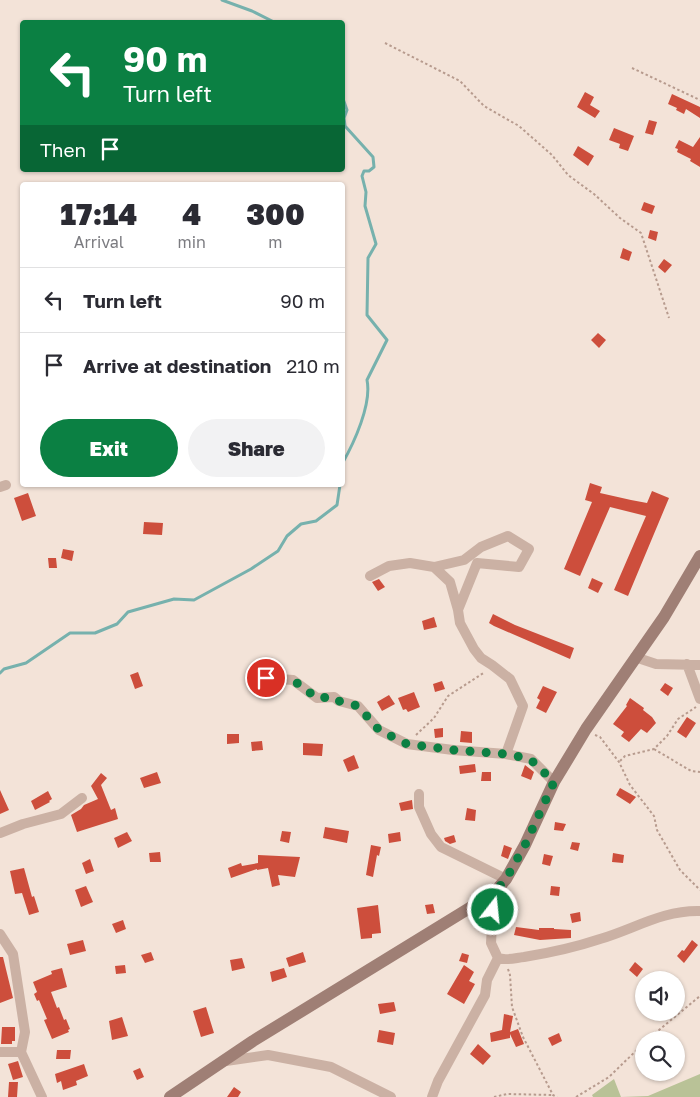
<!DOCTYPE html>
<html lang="en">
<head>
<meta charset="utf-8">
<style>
  body { margin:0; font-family:"Golos Text",sans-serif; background:#f2f2f3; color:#2b2b33; height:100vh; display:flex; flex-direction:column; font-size:19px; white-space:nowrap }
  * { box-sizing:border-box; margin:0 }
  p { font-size:16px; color:#7c7c81 }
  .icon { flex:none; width:28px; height:28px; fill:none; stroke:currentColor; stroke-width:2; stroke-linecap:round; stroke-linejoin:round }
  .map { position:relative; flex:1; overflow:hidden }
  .side { position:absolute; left:20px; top:182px; width:325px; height:305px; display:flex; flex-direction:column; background:#fff; border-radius:5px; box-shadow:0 1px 4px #0004 }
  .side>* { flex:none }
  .guide { position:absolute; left:20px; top:20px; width:325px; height:152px; border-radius:5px; box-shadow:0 1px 4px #0004; background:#0b8043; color:#fff; overflow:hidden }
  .buttons { position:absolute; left:635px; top:971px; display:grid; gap:10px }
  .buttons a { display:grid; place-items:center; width:50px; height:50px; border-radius:50%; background:#fff; box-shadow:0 1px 4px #0004; font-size:25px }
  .pin { position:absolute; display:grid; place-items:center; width:42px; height:42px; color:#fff; margin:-21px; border:2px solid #fff; border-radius:50%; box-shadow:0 1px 5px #0007 }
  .me { position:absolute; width:55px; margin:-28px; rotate:16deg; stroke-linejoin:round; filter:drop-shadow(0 0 4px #0008) }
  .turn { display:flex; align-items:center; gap:18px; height:105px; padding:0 20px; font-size:22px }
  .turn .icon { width:65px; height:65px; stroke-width:2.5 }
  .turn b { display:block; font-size:35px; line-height:42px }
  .then { display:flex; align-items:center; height:48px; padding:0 20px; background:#0003; gap:10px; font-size:19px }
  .eta { display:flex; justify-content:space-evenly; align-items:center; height:85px; text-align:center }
  .eta b { font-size:30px; font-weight:800; line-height:35px }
  .primary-button { display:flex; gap:10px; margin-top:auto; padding:10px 20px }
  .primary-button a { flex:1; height:58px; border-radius:30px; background:#0b8043; color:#fff; font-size:20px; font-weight:800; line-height:58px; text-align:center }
  .primary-button a+a { background:#f2f2f3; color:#2b2b33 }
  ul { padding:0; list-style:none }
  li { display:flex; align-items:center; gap:15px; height:65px; padding:0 20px; border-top:1px solid #e1e1e2 }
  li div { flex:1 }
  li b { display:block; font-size:19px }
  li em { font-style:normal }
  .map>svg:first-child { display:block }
  .green { fill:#b9c297 }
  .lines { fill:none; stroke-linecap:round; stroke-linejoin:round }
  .stream { stroke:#76b1ad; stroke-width:3 }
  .building { fill:#cd4e3c }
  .path { stroke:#b79b8e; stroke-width:2; stroke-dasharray:2.5 2.5; stroke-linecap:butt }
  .street { stroke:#cbb1a4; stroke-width:10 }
  .secondary { stroke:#9f7f75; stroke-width:12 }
  .route { stroke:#0b8043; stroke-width:9; stroke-dasharray:0 16.2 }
</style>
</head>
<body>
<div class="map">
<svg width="700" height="1097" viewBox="0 0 700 1097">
  <rect width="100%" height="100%" fill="#f3e3d8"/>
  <path class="green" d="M700,1074V1097H593L592,1095L614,1079L621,1097L648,1096Z"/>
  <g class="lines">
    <path class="stream" d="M222,0L252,11L274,22
      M342,96L347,110L344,118L345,126L373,157L374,167L369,171H364L362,176L366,192L365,206L376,244L368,258L367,315L387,340L367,380C372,404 354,443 342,464
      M0,673L4,669L26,663L70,633H95L117,624L128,612L174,599L194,600L251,569L278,551L287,536L301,524L316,521L337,505L340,485"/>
  </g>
  <path class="building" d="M585,92L594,97L590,105L600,111L595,118L577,107Z
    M672,94L700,107V118L686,109L684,114L676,110L677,108L668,104Z
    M649,120L657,122L653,135L645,133Z
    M614,128L634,136L628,151L619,148L620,144L609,140Z
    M700,137V167L690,161L691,159L677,152L678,149L675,148L679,140L693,147Z
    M578,146L594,156L588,166L573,155Z
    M644,202L655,206L652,214L641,210Z
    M650,230L658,232L656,241L648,238Z
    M623,248L632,252L629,261L620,258Z
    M664,259L672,265L665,273L658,267Z
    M598,333L606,340L599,348L591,340Z
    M590,483L602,487L600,493L631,500L647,503L652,491L669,498L628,596L614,590L646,516L610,507L580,576L564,569L592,502L585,500Z
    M28,493L36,516L22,521L14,498Z
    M144,522L163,523L162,535L143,534Z
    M63,549L74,551L72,561L61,558Z
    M48,558H56L57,568H49Z
    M592,578L603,583L598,593L588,588Z
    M379,579L385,587L378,591L372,582Z
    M493,614L515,625L574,648L570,659L494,626L489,623Z
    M434,617L437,627L424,630L422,621Z
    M138,672L143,686L135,689L130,675Z
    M442,681L445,689L435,692L433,684Z
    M665,683L673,688L668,696L660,690Z
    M543,686L557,692L546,713L536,708L540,700L537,698Z
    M414,692L420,707L408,712L406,709L403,710L398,698Z
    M389,695L395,704L382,711L377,702Z
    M630,698L644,708L643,710L652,717L656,723L647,733L641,729L629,742L621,736L624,732L613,724L627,706L626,705Z
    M687,717L696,723L686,738L677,732Z
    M443,728V737L435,738L434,729Z
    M461,731L472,732V743L460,742Z
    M227,734H239V743L227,744Z
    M262,741L263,750L252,751L251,742Z
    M303,743L323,744L322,756L303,755Z
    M354,755L359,768L348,772L343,760Z
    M475,764L476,772L460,774L459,766Z
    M525,765L534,772L531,780L521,776Z
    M157,772L161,783L144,788L140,778Z
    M482,772H491V781H481Z
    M101,773L107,778L101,785L111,810L115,808L118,819L77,832L71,815L81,809L84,805L98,799L91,786Z
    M620,788L636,797L630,804L616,795Z
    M0,790L9,810L0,814Z
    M48,791L52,799L49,801L50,802L35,810L31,801Z
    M412,800L413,809L401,811L399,803Z
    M467,808L476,810L475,821L465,820Z
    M555,822L566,824L563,831L554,830Z
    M325,827L349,831L347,843L323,838Z
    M282,831L291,832L289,843L280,841Z
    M127,832L132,841L118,848L114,838Z
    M400,832L401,841L389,843L388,834Z
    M454,835L456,842L450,844L445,841L444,838Z
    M572,842L580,843L578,851L570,849Z
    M371,845L381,847L379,856L377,855L373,877L366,875Z
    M504,845L512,848L508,859L501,856Z
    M160,852L161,862H150L149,853Z
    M613,853L624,855L623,863L612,862Z
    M544,854L553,856L550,866L542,864Z
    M258,855L300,857L295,877L278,875L280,885L272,887L268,868L257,870V869L231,878L228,868L241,863L242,866L258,863Z
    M90,859L94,871L86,874L82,863Z
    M24,868L32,897L34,896L39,912L29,915L22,893L15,894L10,871Z
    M86,886L93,902L81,907L75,890Z
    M551,886L560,887L559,896L550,895Z
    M433,904L435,913L427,914L425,905Z
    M378,905L381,933L372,934V938L361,939L357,908Z
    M580,912L581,921L572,923L570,914Z
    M123,920L126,929L116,933L112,924Z
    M516,927L539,930V928H554V929L571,930V938L540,940L514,935Z
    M83,940L86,951L70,955L67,944Z
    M692,940L698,945L684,963L677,956L682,950L684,951Z
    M151,952L154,960L145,963L141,955Z
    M303,952L306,962L289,967L286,958Z
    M462,953L469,955L467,963L459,961Z
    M0,957H3L13,998L0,1003Z
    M242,958L245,968L232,971L230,960Z
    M635,962L643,969L637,977L629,970Z
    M125,965L126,973L116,974L115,966Z
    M464,965L474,972L469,981L475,984L464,1004L447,994Z
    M62,968L67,987L51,992L57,1008L59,1007L64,1020L66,1019L70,1029L68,1030L69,1032L52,1039L44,1020L47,1019L39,1000L37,1001L34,994L37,992L33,982L52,974L51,971Z
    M284,968L287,977L272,982L270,972Z
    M394,1002L396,1011L380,1014L378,1004Z
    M206,1007L214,1033L201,1037L193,1011Z
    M504,1014L513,1016L510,1032L518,1029L524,1044L516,1047L510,1034V1038L491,1042L490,1033L502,1030Z
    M122,1017L128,1036L112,1040L109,1021Z
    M2,1027H15V1041H12V1044H1Z
    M379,1030L395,1033L393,1045L377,1042Z
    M559,1033L562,1041L552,1046L548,1038Z
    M478,1044L491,1056L483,1065L470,1054Z
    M57,1050H71L70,1059H56Z
    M18,1061L23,1077L13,1080L8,1064Z
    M84,1064L88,1076L76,1081L77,1085L63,1090L61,1081L57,1083L55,1074Z
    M140,1068L144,1077L137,1080L133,1071Z
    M9,1082H18L17,1097H8Z
    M234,1087L241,1092L238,1097H227Z"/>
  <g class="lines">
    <path class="path" d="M385,43L460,81L484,106L519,126L552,155L568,175L594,194L620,218L641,233L669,318
      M632,68L700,100
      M416,735L434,718L448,696L485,672
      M595,735L600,737L619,762L630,785L654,816L657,830L680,870L700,890
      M654,749L691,771L700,772
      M620,761L625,756L654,749L667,736L678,719L696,707
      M508,969L510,975L512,1007L523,1037L553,1095L557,1097
      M647,1040L700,996
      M494,1097L507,1094L553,1095
      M576,1097L609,1077L644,1043"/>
    <path class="street" d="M0,487L6,485
      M434,567L464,560L481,547L508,536L529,549L519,567L477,563L458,610
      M370,576L389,566L410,563L434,567L450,582L458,610L460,623L474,649L481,658L492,665L510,679L523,706L506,754
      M635,657L656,664L700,665
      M687,664L700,699
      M266,678L293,680L317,698L334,697L339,701L358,706L379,730L407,744L453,750L506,754L531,759L554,782
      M419,794V807L431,834L441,847L506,879
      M0,833L23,824L61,814L82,798
      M494,893L491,943L498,958C506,961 515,958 524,957C549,953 576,947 600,939C634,929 663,910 700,911
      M0,934L13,954L25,1032L21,1052L42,1097
      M0,1052H21
      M226,1061L268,1055L331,1067L391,1097
      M432,1097L438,1081L485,995L487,980L498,958"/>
    <path class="secondary" d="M170,1097L253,1041L494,893L506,879L525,845L554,782L586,729L664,617L700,556"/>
  </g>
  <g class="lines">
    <path class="route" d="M266,678L293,680L317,698L334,697L339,701L358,706L379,730L407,744L454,750L506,754L530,759L554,782L525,845L506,879L494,893L493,910"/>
  </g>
</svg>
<div class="buttons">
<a><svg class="icon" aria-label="sound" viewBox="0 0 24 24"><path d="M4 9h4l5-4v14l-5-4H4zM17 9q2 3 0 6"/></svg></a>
<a><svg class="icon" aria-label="search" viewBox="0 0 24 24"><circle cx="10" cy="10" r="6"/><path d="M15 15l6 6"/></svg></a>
</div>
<div class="pin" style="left:266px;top:678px;background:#d93025"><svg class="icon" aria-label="arrive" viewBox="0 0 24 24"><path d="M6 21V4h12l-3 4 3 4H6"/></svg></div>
<svg class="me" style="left:493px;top:910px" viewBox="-20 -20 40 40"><circle r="17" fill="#0b8043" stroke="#fff" stroke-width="3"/><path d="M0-11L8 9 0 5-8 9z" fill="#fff"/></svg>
<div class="guide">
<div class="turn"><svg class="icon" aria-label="left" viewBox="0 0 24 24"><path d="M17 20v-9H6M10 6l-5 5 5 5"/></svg><div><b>90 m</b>Turn left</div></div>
<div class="then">Then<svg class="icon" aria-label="arrive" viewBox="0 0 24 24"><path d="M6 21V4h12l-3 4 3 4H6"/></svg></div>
</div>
<section class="side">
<div class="eta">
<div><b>17:14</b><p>Arrival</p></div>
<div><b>4</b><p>min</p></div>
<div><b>300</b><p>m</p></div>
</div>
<ul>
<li><svg class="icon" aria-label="left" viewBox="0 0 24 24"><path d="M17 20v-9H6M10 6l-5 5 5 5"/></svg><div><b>Turn left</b></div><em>90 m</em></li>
<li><svg class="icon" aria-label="arrive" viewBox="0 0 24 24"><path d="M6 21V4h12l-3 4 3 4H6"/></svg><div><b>Arrive at destination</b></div><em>210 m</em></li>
</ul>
<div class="primary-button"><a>Exit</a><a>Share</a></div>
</section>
</div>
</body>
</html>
